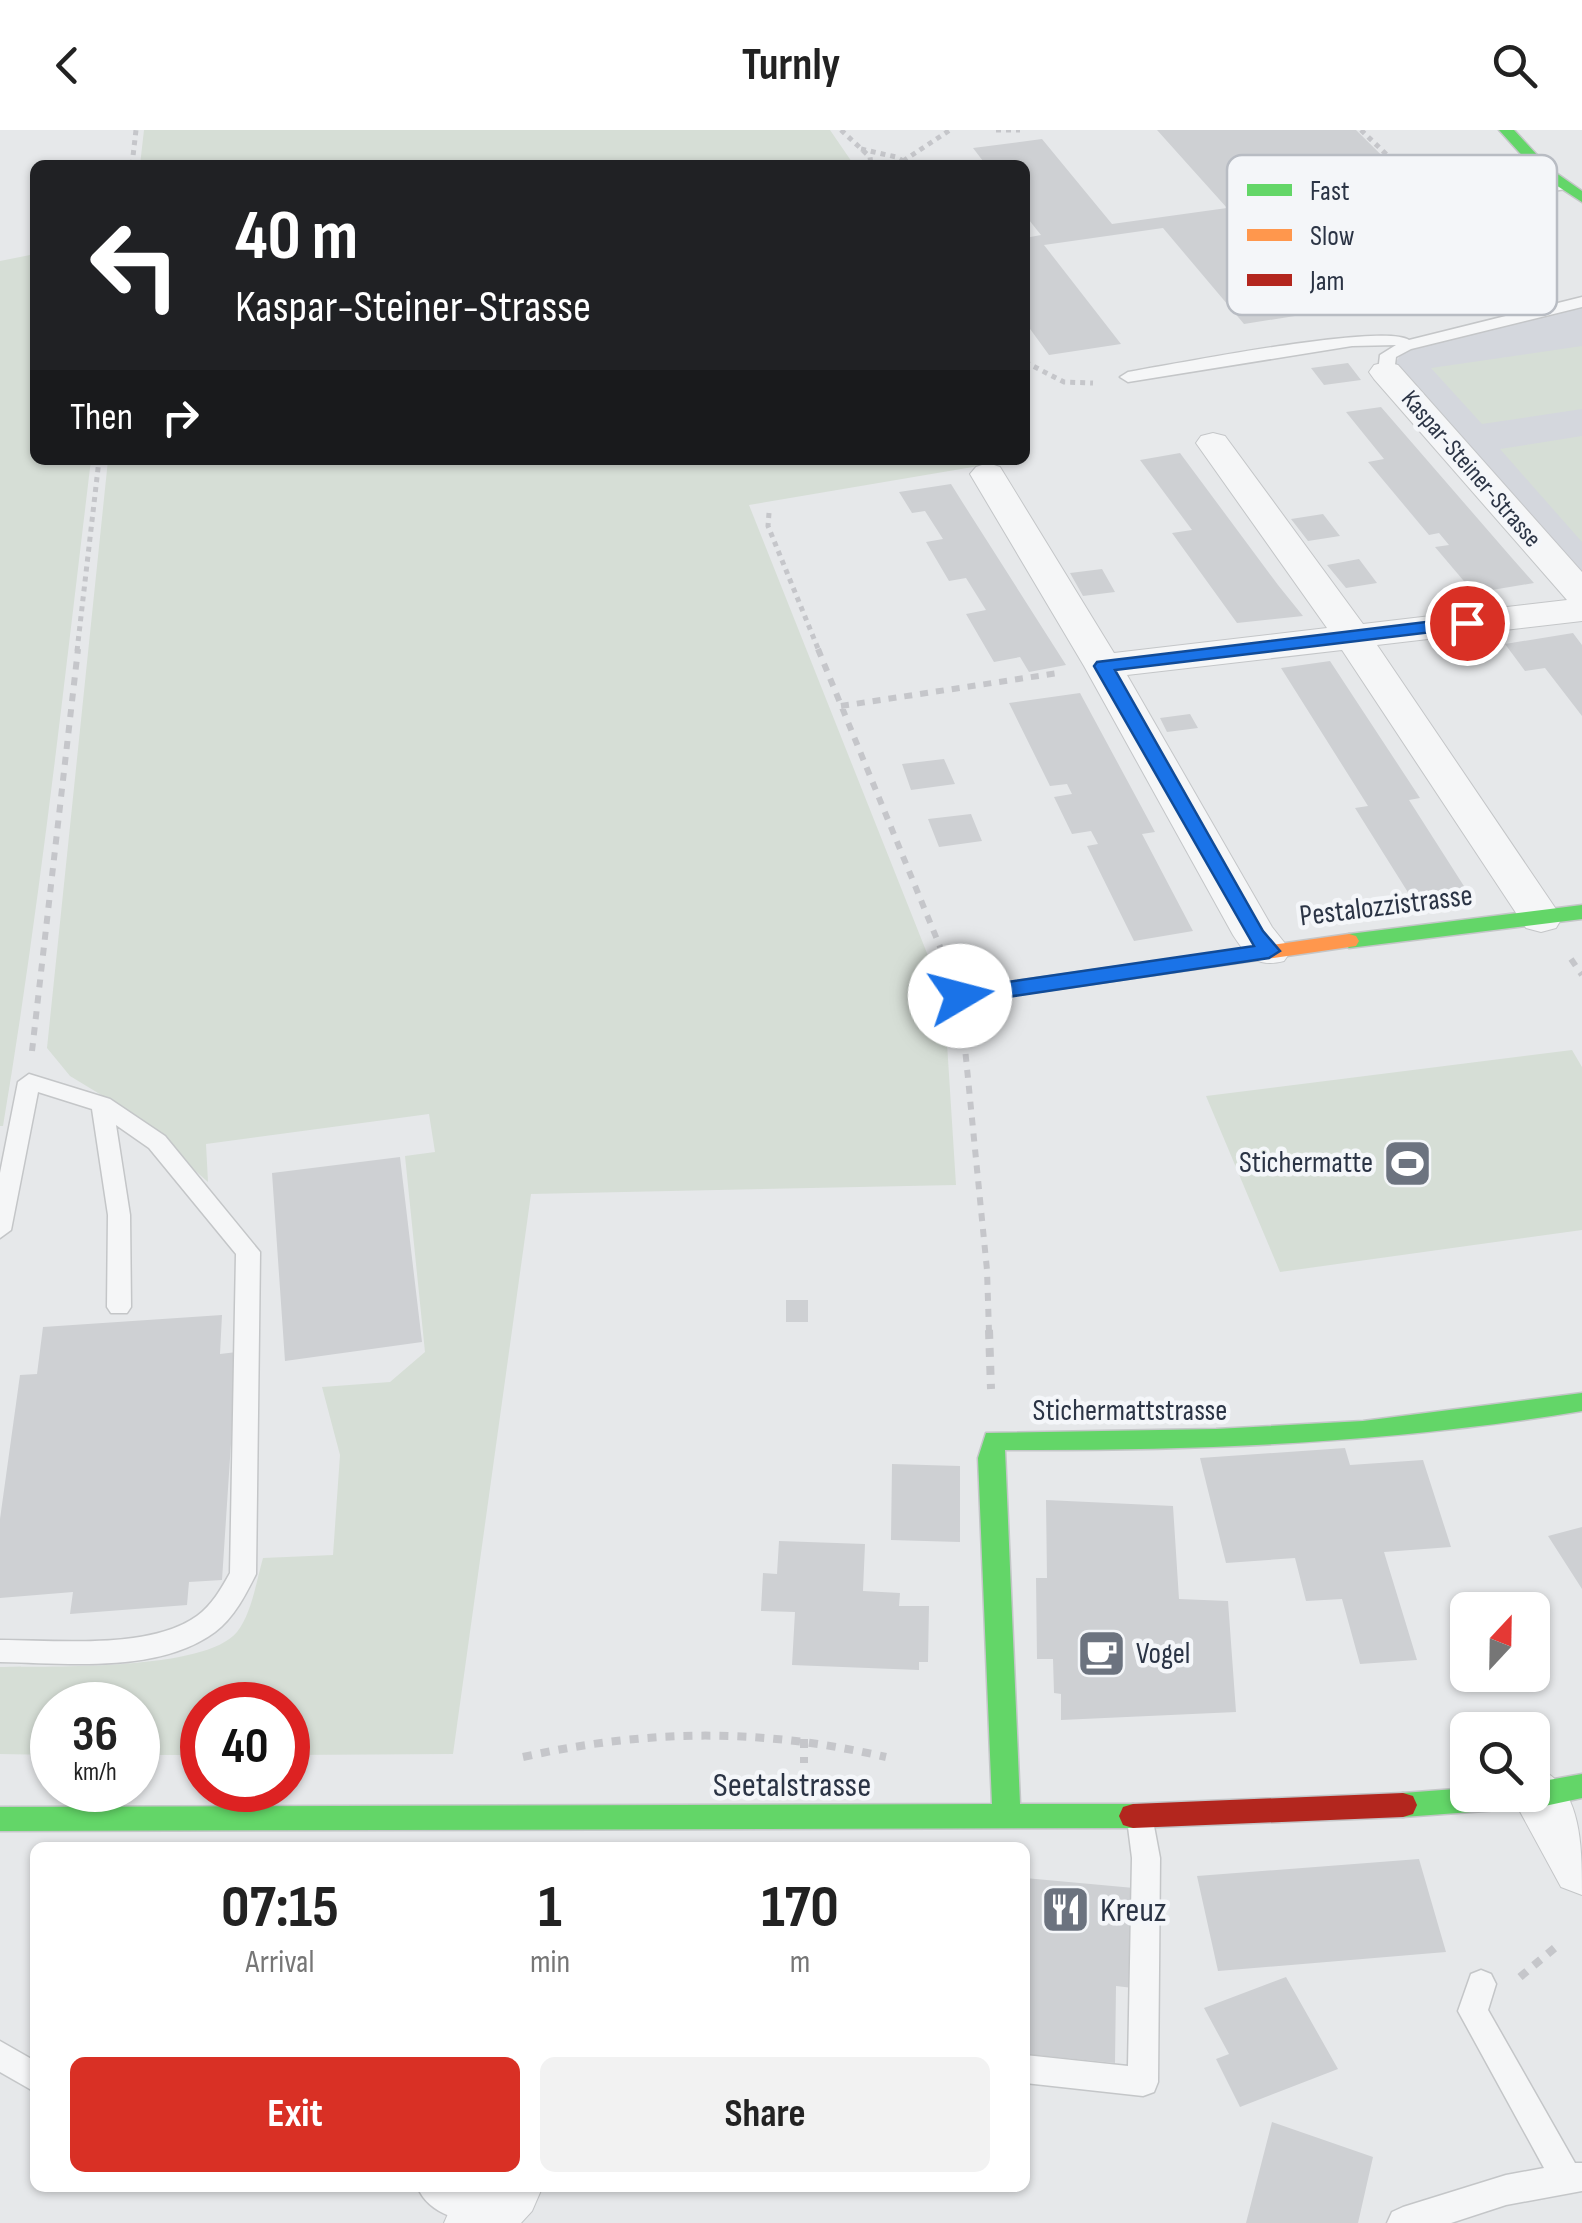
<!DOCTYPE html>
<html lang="en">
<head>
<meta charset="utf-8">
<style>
  body { margin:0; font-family:"Sofia Sans Condensed",sans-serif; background:#f2f2f2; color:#222; height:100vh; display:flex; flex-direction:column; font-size:38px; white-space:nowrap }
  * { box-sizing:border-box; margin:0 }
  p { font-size:32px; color:#767676 }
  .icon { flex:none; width:55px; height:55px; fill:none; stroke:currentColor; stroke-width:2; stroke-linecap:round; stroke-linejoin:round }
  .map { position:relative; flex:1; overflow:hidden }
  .details { position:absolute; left:30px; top:1712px; width:1000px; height:350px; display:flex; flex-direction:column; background:#fff; border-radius:15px; box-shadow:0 2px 8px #0004 }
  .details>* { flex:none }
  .guide { position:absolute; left:30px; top:30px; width:1000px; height:305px; border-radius:15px; box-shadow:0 2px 8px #0004; background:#202124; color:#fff; overflow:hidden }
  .needle { width:65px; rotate:22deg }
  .controls { position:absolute; left:1450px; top:1462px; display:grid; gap:20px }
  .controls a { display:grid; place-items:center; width:100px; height:100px; border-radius:15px; background:#fff; box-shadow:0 2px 8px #0004; font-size:50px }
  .speed { position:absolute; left:30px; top:1552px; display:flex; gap:20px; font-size:50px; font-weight:700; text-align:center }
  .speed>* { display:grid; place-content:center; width:130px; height:130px; border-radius:50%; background:#fff; box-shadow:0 2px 8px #0004; line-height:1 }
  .speed small { font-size:25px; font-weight:400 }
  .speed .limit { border:15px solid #d22; background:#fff; color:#111 }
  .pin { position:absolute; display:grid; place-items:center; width:85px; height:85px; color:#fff; margin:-42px; border:5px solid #fff; border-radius:50%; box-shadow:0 2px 10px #0007 }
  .me { position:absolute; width:110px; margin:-55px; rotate:82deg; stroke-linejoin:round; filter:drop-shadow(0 0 8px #0008) }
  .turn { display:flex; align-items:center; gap:35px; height:210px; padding:0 40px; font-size:45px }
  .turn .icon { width:130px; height:130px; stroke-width:2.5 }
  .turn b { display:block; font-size:70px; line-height:85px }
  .then { display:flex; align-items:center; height:95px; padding:0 40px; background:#0003; gap:20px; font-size:38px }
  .eta { display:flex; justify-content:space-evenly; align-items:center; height:170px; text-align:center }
  .eta b { font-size:60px; font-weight:700; line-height:70px }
  .action { display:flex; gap:20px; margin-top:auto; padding:20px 40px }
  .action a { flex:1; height:115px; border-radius:15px; background:#d93025; color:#fff; font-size:40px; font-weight:700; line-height:115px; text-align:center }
  .action a+a { background:#f2f2f2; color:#222 }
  header { display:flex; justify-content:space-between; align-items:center; height:130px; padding:0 40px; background:#fff; font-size:45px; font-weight:700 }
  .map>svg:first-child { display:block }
  .built { fill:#d4d7dd }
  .green { fill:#d6ded6 }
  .building { fill:#ced0d3 }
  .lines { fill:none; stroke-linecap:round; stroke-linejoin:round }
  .lane-casing { stroke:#c4c6c8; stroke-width:3 }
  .street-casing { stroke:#c4c6c8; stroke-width:2 }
  .fast-casing { stroke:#c4c6c8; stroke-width:3 }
  .slow-casing { stroke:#c4c6c8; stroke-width:3 }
  .jam-casing { stroke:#c4c6c8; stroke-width:3 }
  .path-far2 { stroke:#c5c6ca; stroke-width:5; stroke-dasharray:5 5; stroke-linecap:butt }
  .path-far1 { stroke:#c5c6ca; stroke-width:6; stroke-dasharray:8 8; stroke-linecap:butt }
  .path { stroke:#c5c6ca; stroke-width:8; stroke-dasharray:9 9; stroke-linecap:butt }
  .lane { fill:#f5f6f7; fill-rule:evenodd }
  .street { fill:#f5f6f7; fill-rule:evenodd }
  .fast { fill:#63d668; fill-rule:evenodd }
  .slow { fill:#ff974d; fill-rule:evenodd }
  .jam { fill:#b3261e; fill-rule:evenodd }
  .route { fill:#1a73e8; stroke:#114b97; stroke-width:2.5 }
  .labels { text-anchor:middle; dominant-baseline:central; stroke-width:9; stroke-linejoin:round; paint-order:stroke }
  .far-street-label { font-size:25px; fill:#2b3445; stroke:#f4f6f9 }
  .street-label { font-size:30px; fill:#2b3445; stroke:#f4f6f9 }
  .poi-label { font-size:30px; fill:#2b3445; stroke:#f4f6f9; text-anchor:end }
  .near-street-label { font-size:35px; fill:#2b3445; stroke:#f4f6f9 }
  .near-poi-label { font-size:35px; fill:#2b3445; stroke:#f4f6f9; text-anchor:start }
  .key { fill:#f4f6f9; stroke:#b8bcc3; stroke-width:2.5 }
  .key-label { font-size:28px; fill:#2b3445 }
</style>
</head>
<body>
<header><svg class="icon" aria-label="back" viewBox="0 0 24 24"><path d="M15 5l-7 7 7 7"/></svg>Turnly<svg class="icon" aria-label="search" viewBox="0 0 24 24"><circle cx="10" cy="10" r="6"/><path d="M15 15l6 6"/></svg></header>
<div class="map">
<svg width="1582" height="2093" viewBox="0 0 1582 2093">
  <rect width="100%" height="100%" fill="#e6e8ea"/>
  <path class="built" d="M1582,178V455L1394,235L1401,224L1416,217Z"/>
  <path class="green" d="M144,0H830L854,35H140Z
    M35,124V330H91C64,553 40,775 3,996H0V131Z
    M1582,216V279L1482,294L1431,238Z
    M1582,306V412L1500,319Z
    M108,330H1014L749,375L944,866L956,1055L531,1064L453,1624L288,1625V1575H202V1625H138V1575H52V1625L0,1624V1537C50,1536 205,1541 237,1502C252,1483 256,1452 263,1428L333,1425L340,1325L322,1257L390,1252L425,1222L405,1026L435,1022L429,984L206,1014L208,1052L126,980L70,946L47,918Z
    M1572,920L1582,937V1100L1280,1142L1206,966Z"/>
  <path class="building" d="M1157,0H1356L1438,81L1253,108L1320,182L1244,194L1163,98L1044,115L1121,214L1049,225L1025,192V108L1041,105L1025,85V35H986L973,18L1042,9L1112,94L1227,78Z
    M1348,233L1361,250L1324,255L1311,238Z
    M1381,277L1511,427L1534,453L1474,463L1435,417L1449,415L1439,403L1429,405L1368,332L1384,329L1346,282Z
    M1180,323L1278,455L1303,486L1237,493L1172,403L1192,400L1140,330Z
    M951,354L961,370L1066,535L1029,542L1020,527L994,532L966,484L986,480L966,448L949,451L926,412L943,409L925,381L912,383L899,362Z
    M1323,384L1340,406L1308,411L1291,389Z
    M1359,429L1377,453L1346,458L1327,435Z
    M1102,439L1115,462L1083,466L1070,443Z
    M1573,503L1582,515V586L1545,538L1525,541L1505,514Z
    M1330,531L1420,668L1409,670L1469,764L1414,772L1355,678L1368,676L1281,538Z
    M1080,563L1155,702L1142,704L1193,801L1134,811L1087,716L1098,714L1091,701L1072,704L1054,667L1072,664L1067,654L1050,656L1009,573Z
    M1190,584L1198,598L1167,602L1160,588Z
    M944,629L955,654L911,660L902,634Z
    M971,684L982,711L939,717L928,689Z
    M400,1027L422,1212L285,1231L272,1043Z
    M786,1170H808V1192H786Z
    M222,1185L220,1224L237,1222L222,1450L189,1452L187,1475L70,1484L73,1462L0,1468V1389L20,1245L37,1244L43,1197Z
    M1345,1318L1350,1335L1423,1330L1451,1417L1384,1422L1417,1530L1360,1534L1342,1469L1306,1471L1295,1428L1226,1433L1200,1328Z
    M892,1334L960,1336V1412L891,1410Z
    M1046,1370L1173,1376L1179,1469L1228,1471L1236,1582L1061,1590V1564L1054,1563L1053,1529H1037L1036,1448H1047Z
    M1582,1397V1459L1548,1406Z
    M779,1411L865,1414L863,1461L900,1463L899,1476H929L928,1532H919V1540L792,1535L795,1482L761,1481L763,1443L777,1444Z
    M1419,1729L1446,1822L1218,1841L1197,1746Z
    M1025,1748L1134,1758L1133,1858L1116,1856L1115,1933L1025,1924Z
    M1286,1847L1338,1939L1240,1977L1216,1929L1229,1924L1204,1878Z
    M1272,1992L1373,2027L1358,2093H1246Z"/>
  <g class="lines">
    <defs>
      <path id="lane" d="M1561,52L1568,56L1566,59L1483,72L1476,68L1483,64Z
        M1582,167V177L1411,219L1396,227L1394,242L1386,247L1378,242L1380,225L1396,215L1352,216L1128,252L1120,247L1128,242C1171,235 1384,192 1409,210Z
        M29,944L110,969L165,1006L260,1122L256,1444C246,1464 234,1488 215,1502C158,1544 67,1533 0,1532V1510C56,1510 150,1520 197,1486C212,1475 221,1459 230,1443L236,1124L149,1018L116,995L130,1085L131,1177L127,1183H111L107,1177L108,1085L92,979L38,962L11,1100L0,1108V1043L18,952Z
        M1141,1677L1151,1680L1160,1728L1158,1952L1154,1962L1143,1966L1025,1953V1925L1128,1936L1132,1728L1127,1689L1131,1680Z
        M1481,1840L1491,1844L1496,1854L1488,1880L1575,2033H1582V2061L1506,2075L1451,2093H1387L1392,2082L1403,2077L1506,2045L1544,2038L1458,1881L1471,1844Z
        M0,1911L35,1931V1962L0,1942Z
        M418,2058C445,2056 482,2055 495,2085L491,2093C465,2093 429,2085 418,2058Z"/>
      <path id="street" d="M1386,232L1398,235L1582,442V491L1377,515L1562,788L1556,798L1541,802L1526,798L1342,520L1127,545L1272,797L1291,821L1284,831C1258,838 1247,827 1233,805L1084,536L970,344L976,337L988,333L1000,337L1114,523L1327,498L1196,313L1201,306L1213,303L1225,306L1363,494L1567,470L1374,249L1369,242L1374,235Z
        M1540,1639C1582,1659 1582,1717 1582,1765L1561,1757L1511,1665H1532V1642Z
        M465,2058H542L532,2081L521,2093H444L454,2070Z"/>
      <path id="fast" d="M1499,0H1514L1549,38L1582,61V72L1539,44Z
        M1582,775V789L1349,818L1339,811L1349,804Z
        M1582,1263V1281C1390,1313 1199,1321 1005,1320L1020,1674H1133L1143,1677L1147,1686L1143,1695L1133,1698L0,1701V1677L992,1674L978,1328L986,1303L1216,1299L1363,1291Z
        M1582,1644V1668L1540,1677L1403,1687L1393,1684L1389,1675L1393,1666L1403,1663L1468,1658V1665H1532V1653Z"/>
      <path id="slow" d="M1349,804L1356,806L1359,811L1356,816L960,873L949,866L960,859Z"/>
      <path id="jam" d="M1403,1663L1413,1666L1417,1675L1413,1684L1403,1687L1133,1698L1123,1695L1119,1686L1123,1677L1133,1674Z"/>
    </defs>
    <use href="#lane" class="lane-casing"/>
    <use href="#street" class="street-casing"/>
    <use href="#fast" class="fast-casing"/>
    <use href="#slow" class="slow-casing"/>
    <use href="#jam" class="jam-casing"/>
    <path class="path-far2" d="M841,0L870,27L871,35
      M996,0H1020
      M1361,0L1489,123
      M861,19L896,27L910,35
      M903,31L950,0
      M132,35L136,0
      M1025,232L1064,252L1093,253
      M769,383L768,396L819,521
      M77,521L99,330"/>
    <path class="path-far1" d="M818,519L943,824
      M841,576L1058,543
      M1571,829L1582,845
      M964,908L987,1140L989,1202
      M32,921L78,519"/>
    <path class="path" d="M989,1200L991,1259
      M804,1609V1633
      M523,1627C649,1599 760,1598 886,1627
      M1520,1847L1557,1816"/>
    <use href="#lane" class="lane"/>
    <use href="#street" class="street"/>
    <use href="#fast" class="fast"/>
    <use href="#slow" class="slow"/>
    <use href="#jam" class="jam"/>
  </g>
  <path class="route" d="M1467,487L1474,489V497L1115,540L1263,801L1280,821L1269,828L960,874L952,872L949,866L960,859L1254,816L1094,536L1097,532Z"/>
  <defs>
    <symbol id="stadium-square" viewBox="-11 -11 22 22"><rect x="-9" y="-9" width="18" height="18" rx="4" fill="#6c737f" stroke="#f4f6f9"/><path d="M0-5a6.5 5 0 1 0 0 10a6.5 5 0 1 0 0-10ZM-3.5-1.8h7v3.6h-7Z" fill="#fff"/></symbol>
    <symbol id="cafe-square" viewBox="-11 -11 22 22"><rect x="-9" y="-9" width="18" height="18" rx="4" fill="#6c737f" stroke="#f4f6f9"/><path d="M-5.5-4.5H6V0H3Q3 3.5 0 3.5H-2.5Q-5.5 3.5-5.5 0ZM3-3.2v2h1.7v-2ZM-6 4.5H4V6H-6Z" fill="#fff"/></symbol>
    <symbol id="restaurant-square" viewBox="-11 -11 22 22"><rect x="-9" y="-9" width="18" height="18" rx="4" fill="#6c737f" stroke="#f4f6f9"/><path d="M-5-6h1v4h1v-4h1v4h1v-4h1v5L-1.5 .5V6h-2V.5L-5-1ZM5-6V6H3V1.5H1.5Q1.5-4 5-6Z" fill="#fff"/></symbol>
  </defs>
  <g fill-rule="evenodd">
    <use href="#stadium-square" x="1380" y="1006" width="55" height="55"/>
    <use href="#cafe-square" x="1074" y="1496" width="55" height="55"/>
    <use href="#restaurant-square" x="1038" y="1752" width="55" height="55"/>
  </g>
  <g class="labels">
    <g class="far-street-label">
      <text transform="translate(1471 339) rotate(49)">Kaspar-Steiner-Strasse</text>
    </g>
    <g class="street-label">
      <text transform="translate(1386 776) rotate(-7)">Pestalozzistrasse</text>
      <text x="1130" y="1281">Stichermattstrasse</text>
    </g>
    <g class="poi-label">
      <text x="1373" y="1033">Stichermatte</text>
      <text x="1136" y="1524" text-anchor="start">Vogel</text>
    </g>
    <g class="near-street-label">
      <text x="792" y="1655">Seetalstrasse</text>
    </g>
    <g class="near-poi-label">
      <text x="1100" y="1780">Kreuz</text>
    </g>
  </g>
  <rect x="1227" y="25" width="330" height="160" rx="15" class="key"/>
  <rect x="1247" y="54" width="45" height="12" fill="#63d668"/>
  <rect x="1247" y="99" width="45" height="12" fill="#ff974d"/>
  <rect x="1247" y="144" width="45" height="12" fill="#b3261e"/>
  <g class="key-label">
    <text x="1310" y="70">Fast</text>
    <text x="1310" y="115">Slow</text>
    <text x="1310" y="160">Jam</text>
  </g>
</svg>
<div class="controls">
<a><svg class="needle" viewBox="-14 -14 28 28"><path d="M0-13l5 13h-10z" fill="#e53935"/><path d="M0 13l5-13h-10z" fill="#767676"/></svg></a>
<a><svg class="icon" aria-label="search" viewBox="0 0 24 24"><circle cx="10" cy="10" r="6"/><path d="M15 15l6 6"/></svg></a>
</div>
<div class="speed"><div>36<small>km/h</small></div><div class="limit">40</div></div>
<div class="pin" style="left:1467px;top:493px;background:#d93025"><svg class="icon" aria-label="arrive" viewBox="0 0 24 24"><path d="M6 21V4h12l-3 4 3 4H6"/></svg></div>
<svg class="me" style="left:960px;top:866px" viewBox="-20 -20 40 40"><circle r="19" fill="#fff"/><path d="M0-13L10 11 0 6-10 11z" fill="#1a73e8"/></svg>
<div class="guide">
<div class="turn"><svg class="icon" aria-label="left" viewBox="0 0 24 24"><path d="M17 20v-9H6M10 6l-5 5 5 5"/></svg><div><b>40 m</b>Kaspar-Steiner-Strasse</div></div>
<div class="then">Then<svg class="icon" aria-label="right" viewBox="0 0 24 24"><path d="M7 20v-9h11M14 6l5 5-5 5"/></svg></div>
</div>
<section class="details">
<div class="eta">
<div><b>07:15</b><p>Arrival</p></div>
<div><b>1</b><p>min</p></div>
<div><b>170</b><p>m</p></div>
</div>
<div class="action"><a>Exit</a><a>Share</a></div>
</section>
</div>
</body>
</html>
